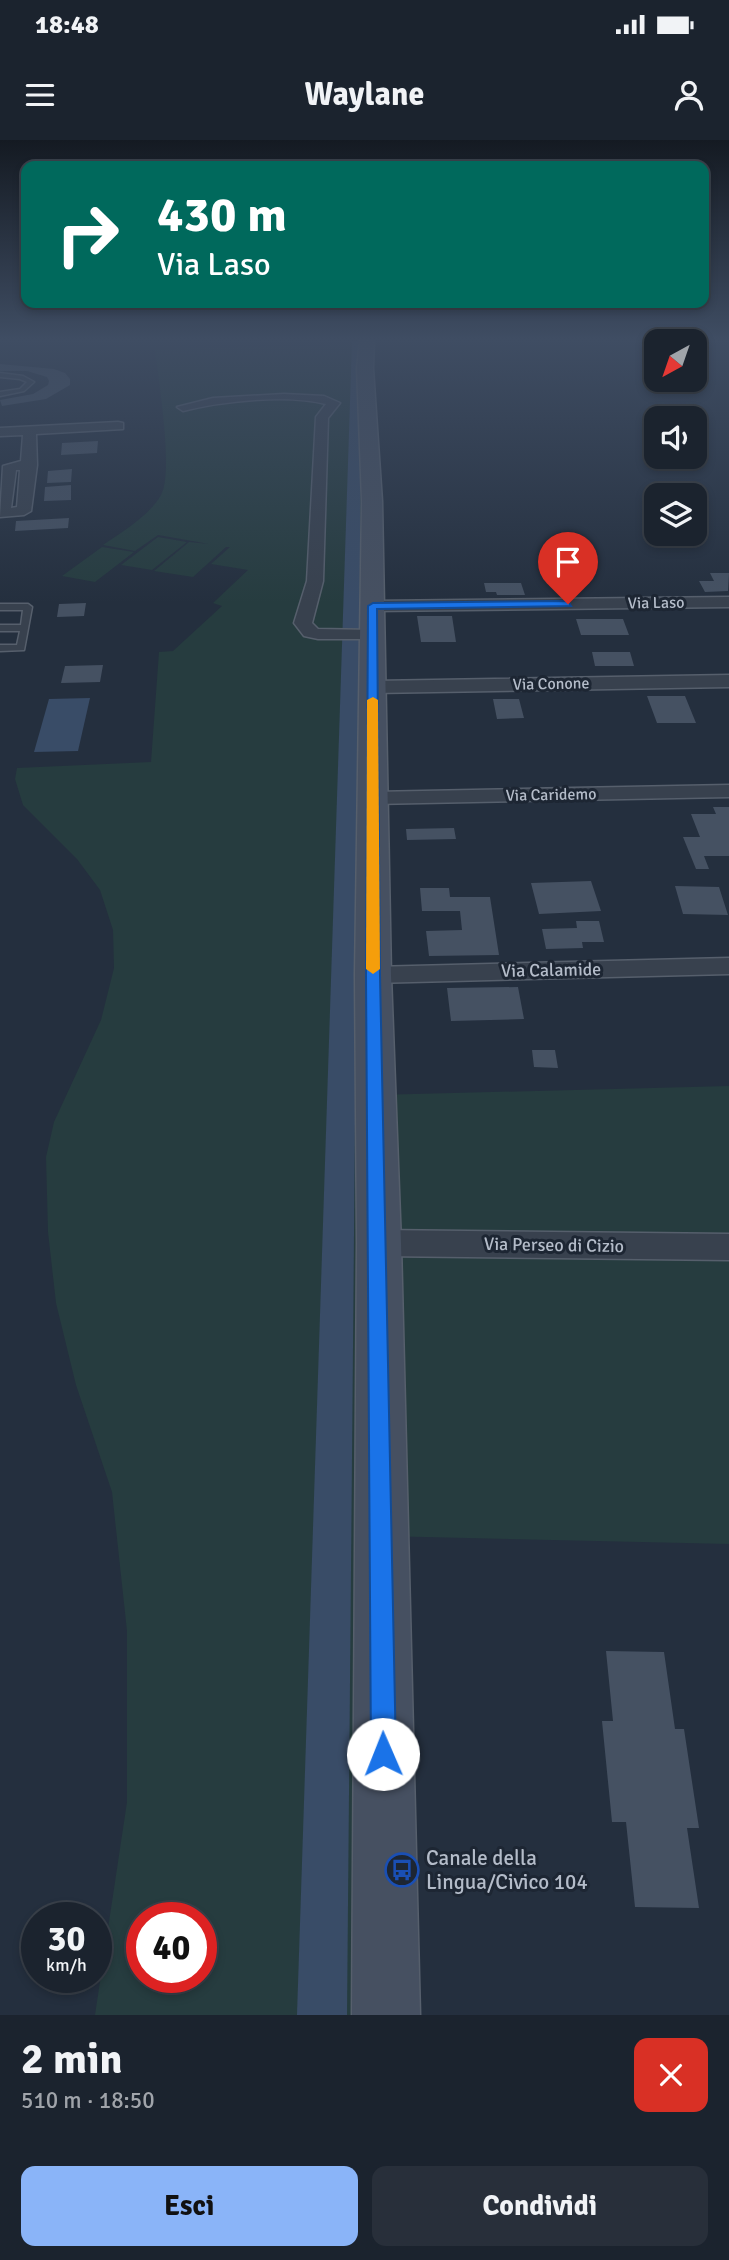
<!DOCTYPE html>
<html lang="it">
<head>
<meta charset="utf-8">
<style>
  body { margin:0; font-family:Signika,sans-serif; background:#282f3a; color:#f1f3f6; height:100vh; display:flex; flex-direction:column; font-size:26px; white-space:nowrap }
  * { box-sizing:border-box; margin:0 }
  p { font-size:23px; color:#a0a4aa }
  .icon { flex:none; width:38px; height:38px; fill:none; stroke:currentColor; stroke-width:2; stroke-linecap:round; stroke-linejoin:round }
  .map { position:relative; height:1875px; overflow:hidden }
  .details { display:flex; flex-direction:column; background:#1b232e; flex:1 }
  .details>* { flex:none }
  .top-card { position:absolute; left:21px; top:21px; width:688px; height:147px; border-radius:14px; box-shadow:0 4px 10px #0003,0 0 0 2px #39404a; background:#00695c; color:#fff; overflow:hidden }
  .needle { width:46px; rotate:220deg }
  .tools { position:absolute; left:644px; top:189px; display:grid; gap:14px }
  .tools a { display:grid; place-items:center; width:63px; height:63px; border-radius:14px; background:#1b232e; box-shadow:0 4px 10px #0003,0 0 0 2px #39404a; font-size:35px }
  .speed { position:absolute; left:21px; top:1762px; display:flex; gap:14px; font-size:35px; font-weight:700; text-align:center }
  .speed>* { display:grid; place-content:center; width:91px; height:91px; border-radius:50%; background:#1b232e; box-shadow:0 4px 10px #0003,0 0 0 2px #39404a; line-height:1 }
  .speed small { font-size:18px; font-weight:400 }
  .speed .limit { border:10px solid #d22; background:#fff; color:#111 }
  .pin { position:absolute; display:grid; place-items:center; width:60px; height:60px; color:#fff; margin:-72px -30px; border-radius:50% 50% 50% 0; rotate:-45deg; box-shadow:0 0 7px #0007 }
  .pin .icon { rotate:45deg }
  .me { position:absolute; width:77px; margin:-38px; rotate:359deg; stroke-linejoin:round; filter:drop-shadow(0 0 5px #0008) }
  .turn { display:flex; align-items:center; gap:24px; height:147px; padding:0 21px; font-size:32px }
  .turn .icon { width:91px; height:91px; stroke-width:2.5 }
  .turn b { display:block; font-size:49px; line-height:60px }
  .round { display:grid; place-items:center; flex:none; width:74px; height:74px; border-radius:14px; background:#282f3a }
  .head { display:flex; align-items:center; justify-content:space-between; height:119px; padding:0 21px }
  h1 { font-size:42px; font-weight:800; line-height:52px }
  .cta { display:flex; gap:14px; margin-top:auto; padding:14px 21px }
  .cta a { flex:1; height:80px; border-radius:14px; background:#8ab4f8; color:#111; font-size:28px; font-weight:800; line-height:80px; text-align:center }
  .cta a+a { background:#282f3a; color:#f1f3f6 }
  .status { display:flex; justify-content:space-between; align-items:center; height:49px; padding:0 35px; background:#1b232e; direction:ltr }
  .status svg { height:19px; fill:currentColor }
  header { display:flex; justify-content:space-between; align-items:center; height:91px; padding:0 21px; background:#1b232e; font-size:32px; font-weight:800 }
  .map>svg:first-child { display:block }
  .green { fill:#263c3f; fill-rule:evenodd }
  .water { fill:#394c67 }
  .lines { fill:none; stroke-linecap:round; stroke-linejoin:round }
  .canal { fill:#394c67; fill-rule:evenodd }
  .building { fill:#455162 }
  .lane-casing { stroke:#565f6c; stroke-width:3 }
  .street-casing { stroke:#565f6c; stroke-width:3 }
  .secondary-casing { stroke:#565f6c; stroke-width:3 }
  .lane { fill:#38414e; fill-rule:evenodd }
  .street { fill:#38414e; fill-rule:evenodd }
  .secondary { fill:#465061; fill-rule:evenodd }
  .route { fill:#1a73e8; stroke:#114b97; stroke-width:2 }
  .slow { fill:#f59e0b }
  .labels { text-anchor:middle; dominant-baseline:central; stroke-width:6; stroke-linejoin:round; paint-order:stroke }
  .far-street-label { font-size:16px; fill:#b4bcc9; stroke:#1d2633 }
  .street-label { font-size:18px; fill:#b4bcc9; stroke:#1d2633 }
  .near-poi-label { font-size:21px; fill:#b4bcc9; stroke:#1d2633; text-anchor:start }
</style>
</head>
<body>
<div class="status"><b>18:48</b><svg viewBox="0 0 49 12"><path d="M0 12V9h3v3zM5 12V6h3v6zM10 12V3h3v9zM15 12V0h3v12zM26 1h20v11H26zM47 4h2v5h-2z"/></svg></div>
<header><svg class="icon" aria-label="menu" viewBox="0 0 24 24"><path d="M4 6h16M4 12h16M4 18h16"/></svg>Waylane<svg class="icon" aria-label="person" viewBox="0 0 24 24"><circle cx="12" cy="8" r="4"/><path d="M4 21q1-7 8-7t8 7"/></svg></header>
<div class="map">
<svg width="729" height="1875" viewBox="0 0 729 1875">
  <rect width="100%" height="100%" fill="#242f3e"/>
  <path class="green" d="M361,205V1875H95L127,1662V1491L112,1352L76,1245L56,1163L48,1092L46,1017L54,982L101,880L114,828L113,790L100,750L77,719L23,665L15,639L17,628L151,622L159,512L173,511L222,466L213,463L248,430L211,424L230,407H226L193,437L154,431L189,402L209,404L158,395L135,411L103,405C122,392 149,376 161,355C174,331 158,239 155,209ZM142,1778H201V1838H142Z
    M158,397L187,402L152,430L121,425Z
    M102,407L134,412L95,442L62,436Z
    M729,946V1404L381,1396L376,955Z"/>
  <path class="water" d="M90,558L78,611L34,612L49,559Z"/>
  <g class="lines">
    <path class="canal" d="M352,201H362L347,1875H297Z"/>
  </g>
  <path class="building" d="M0,224L54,229L65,233L70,239V245L46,259L2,266L0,260L33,254L48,245L49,241L47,237L27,231H0Z
    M98,301L97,313L61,315L62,303Z
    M72,329L71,342L47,343L48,331Z
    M71,345V360L44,361L45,347Z
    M69,378L68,388L15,391L16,381Z
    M710,433H729L728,451L705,452L699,441H714Z
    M484,443H521L525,455H497L496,452H486Z
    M86,463L84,476L57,477L59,464Z
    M417,476H452L456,502H421Z
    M576,479H623L629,495H581Z
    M592,512H630L634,526H595Z
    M103,525L100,542L61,543L65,526Z
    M647,556H685L696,583H657Z
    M493,559H519L524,578L497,579Z
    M713,667H729V716H704L709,729H696L683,697H700L691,674H716Z
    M454,688L456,699L407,700L406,689Z
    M591,741L601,771L539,774L531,743Z
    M675,746L719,747L728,775L683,774Z
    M420,748H449L450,757H490L499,815L429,816L426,791L462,790L460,771H422Z
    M576,781H599L604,802H582L583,808L546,809L542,789L577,788Z
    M518,847L524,879L451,881L447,848Z
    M532,910H555L558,928L534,927Z
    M606,1511L664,1512L675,1589H684L699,1688H687L699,1768L635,1767L626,1682H612L602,1581H613Z"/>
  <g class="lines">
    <defs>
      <path id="lane" d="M0,233L23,236L34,242L24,251L0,256V252L20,249L27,242L20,239L0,237Z
        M0,464H28L32,467L24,510L0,511V505H17L20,491H0V485H21L23,470H0Z"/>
      <path id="street" d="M284,254L324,256L340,263L328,278L323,441L312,483L318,489L373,490L379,491L382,495L379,499H318L304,496L294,483L307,441L316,277L326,264C287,254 222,261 183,271L177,267L213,258Z
        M118,282L123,283V289L36,294L37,325L31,371L24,375L0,377L3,326L21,321L23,295L0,296V288ZM16,330H20L17,367L11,368Z
        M729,457V467L373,471L365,466L373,461Z
        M729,535V547L373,553L364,547L373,541Z
        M729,645V657L373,664L362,658L373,652Z
        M729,818V834L373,843L364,841L360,835L364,829L373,827Z
        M379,1090L729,1094V1120L379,1116L368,1112L363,1103L368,1094Z"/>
      <path id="secondary" d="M360,201H374L373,228L382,361L391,835L401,1103L420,1875H352L357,1103L355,835L362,361L357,228Z"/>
    </defs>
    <use href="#lane" class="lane-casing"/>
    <use href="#street" class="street-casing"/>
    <use href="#secondary" class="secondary-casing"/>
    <use href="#lane" class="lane"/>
    <use href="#street" class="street"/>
    <use href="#secondary" class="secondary"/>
  </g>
  <linearGradient id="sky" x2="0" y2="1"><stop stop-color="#141a22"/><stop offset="0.43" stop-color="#3f4d63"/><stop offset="1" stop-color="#3f4d63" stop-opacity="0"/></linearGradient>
  <rect width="729" height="463" fill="url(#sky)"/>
  <path class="route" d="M568,461L571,466L377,469L380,835L396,1614L392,1623L383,1627L375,1623L371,1614L366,835L368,466L373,463Z"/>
  <path class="slow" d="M373,557L378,560L380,829L373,834L366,829L367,560Z"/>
  <defs>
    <symbol id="bus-ring" viewBox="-11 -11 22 22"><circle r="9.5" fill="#1d2633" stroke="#1a4fb4" stroke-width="1.5"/><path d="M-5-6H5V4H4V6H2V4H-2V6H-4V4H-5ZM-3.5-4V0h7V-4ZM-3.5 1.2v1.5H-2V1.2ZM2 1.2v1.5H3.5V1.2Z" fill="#1a4fb4"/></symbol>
  </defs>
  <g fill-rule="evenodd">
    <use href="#bus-ring" x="383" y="1711" width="38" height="38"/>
  </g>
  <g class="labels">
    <g class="far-street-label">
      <text transform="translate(656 463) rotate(-1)">Via Laso</text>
      <text transform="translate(551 544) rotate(-1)">Via Conone</text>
      <text transform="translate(551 655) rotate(-1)">Via Caridemo</text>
    </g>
    <g class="street-label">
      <text transform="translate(551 830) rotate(-1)">Via Calamide</text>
      <text transform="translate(554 1105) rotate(1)">Via Perseo di Cizio</text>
    </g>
    <g class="near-poi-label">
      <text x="426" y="1718">Canale della<tspan x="426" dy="24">Lingua/Civico 104</tspan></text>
    </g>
  </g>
</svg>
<div class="tools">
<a><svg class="needle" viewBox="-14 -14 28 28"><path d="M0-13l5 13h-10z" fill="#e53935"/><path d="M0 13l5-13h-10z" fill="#a0a4aa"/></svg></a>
<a><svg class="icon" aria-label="sound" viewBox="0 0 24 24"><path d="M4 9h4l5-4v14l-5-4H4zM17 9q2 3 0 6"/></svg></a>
<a><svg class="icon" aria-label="layers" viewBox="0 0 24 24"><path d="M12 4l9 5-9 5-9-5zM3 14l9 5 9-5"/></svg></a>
</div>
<div class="speed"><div>30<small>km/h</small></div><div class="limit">40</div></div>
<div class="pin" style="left:568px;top:464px;background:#d93025"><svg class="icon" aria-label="arrive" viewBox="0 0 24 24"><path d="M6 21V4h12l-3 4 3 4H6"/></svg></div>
<svg class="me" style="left:383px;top:1614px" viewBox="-20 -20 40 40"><circle r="19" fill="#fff"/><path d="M0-13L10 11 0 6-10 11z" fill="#1a73e8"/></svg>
<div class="top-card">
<div class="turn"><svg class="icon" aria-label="right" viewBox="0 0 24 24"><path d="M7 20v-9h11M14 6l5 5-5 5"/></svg><div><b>430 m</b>Via Laso</div></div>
</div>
</div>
<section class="details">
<div class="head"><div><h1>2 min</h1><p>510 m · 18:50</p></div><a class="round" style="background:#d93025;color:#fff"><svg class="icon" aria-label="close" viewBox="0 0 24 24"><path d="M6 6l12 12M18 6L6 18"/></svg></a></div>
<div class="cta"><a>Esci</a><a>Condividi</a></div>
</section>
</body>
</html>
